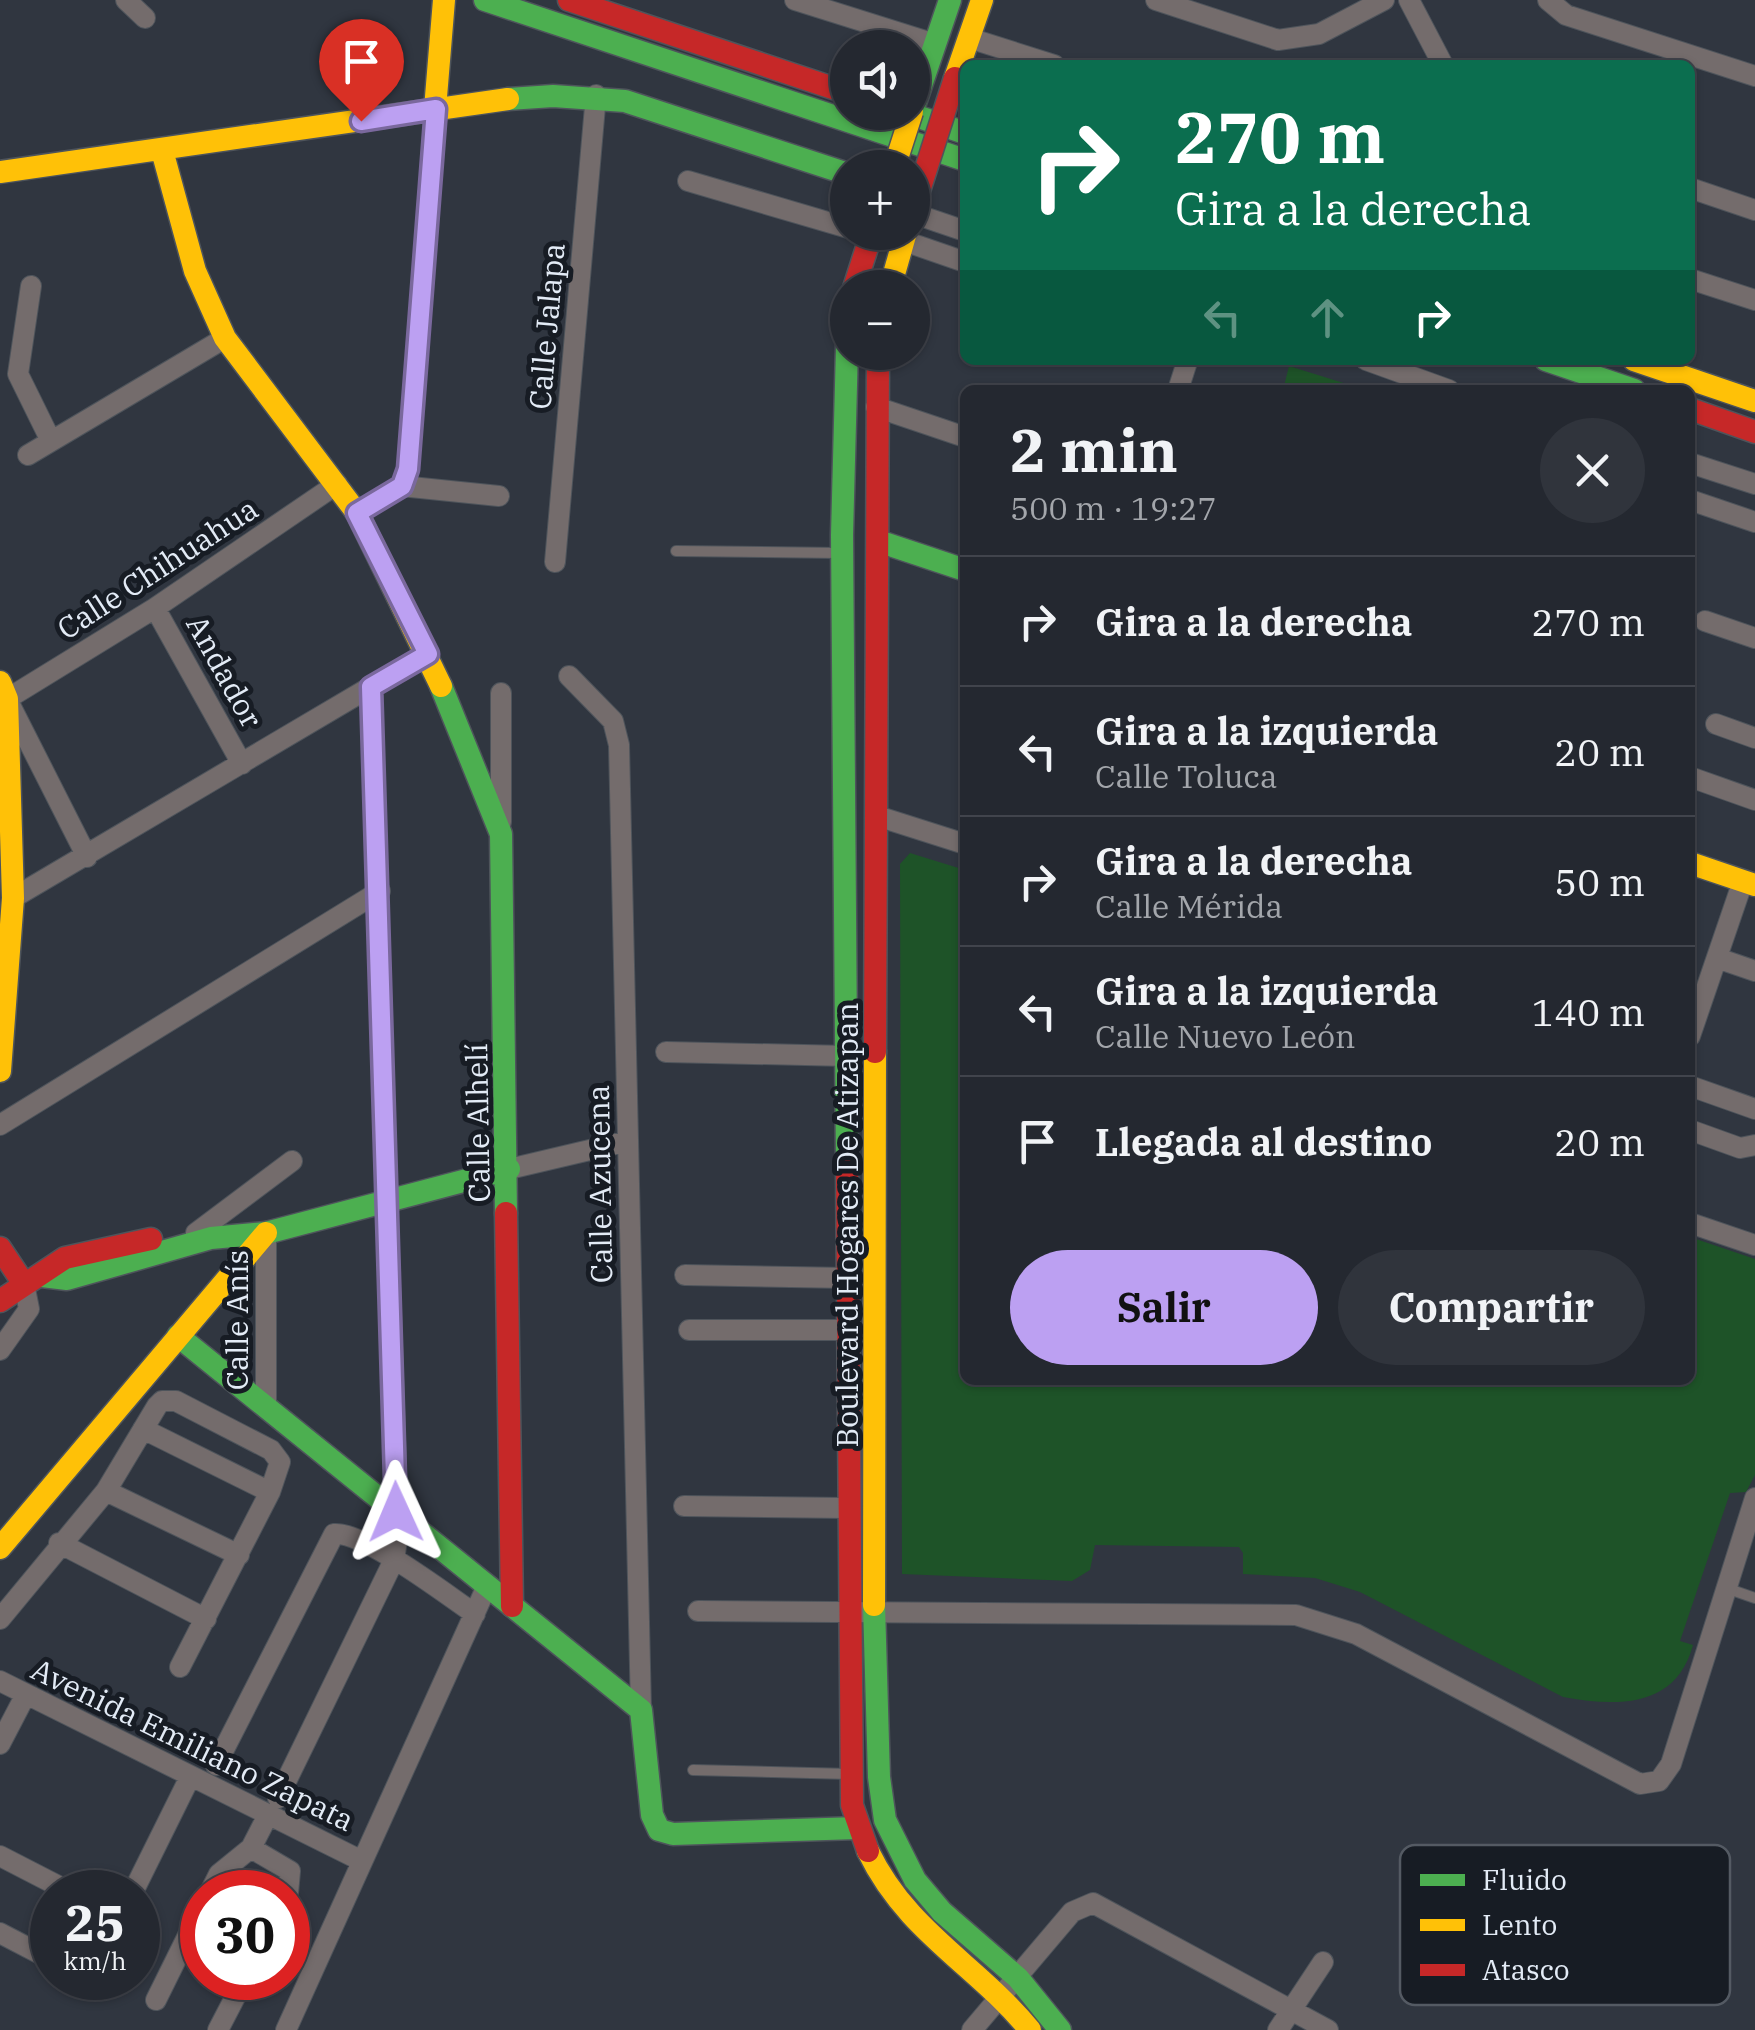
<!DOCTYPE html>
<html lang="es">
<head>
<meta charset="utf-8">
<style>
  body { margin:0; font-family:"IBM Plex Serif",serif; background:#30343c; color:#f1f3f6; height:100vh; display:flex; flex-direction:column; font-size:38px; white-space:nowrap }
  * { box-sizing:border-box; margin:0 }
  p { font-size:32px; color:#a3a6ab }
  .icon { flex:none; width:55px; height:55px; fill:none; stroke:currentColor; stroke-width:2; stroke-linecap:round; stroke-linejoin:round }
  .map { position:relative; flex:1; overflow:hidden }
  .panel { position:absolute; left:960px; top:385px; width:735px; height:1000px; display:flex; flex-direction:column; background:#242830; border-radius:15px; box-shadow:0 2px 8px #0004,0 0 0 2px #41444c }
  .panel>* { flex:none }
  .guide { position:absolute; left:960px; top:60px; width:735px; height:305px; border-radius:15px; box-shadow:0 2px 8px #0004,0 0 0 2px #41444c; background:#0b6e4f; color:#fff; overflow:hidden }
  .fabs { position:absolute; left:830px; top:30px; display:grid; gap:20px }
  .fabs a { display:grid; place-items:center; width:100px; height:100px; border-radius:50%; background:#242830; box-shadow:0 2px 8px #0004,0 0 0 2px #41444c; font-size:50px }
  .speed { position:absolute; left:30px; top:1870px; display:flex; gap:20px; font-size:50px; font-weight:700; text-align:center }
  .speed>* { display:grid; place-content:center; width:130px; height:130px; border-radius:50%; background:#242830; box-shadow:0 2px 8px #0004,0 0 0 2px #41444c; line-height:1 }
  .speed small { font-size:25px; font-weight:400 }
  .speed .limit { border:15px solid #d22; background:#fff; color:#111 }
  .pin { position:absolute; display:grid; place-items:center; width:85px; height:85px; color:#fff; margin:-102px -42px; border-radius:50% 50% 50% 0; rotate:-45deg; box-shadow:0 0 10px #0007 }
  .pin .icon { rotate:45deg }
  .me { position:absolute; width:110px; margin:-55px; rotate:359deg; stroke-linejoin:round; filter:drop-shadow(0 0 8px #0008) }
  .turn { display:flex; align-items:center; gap:35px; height:210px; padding:0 50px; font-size:45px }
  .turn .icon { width:130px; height:130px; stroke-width:2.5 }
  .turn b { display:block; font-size:70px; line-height:85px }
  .lanes { display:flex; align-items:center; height:95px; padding:0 50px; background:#0003; justify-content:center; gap:50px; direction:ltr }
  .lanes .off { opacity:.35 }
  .round { display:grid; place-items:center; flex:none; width:105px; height:105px; border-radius:52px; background:#30343c }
  .headline { display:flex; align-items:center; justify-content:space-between; height:170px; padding:0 50px }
  h1 { font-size:60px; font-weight:800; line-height:75px }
  .button { display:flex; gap:20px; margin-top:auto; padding:20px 50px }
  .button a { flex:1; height:115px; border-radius:60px; background:#bca0f2; color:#111; font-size:40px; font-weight:800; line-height:115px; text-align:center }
  .button a+a { background:#30343c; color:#f1f3f6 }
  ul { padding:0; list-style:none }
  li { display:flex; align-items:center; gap:30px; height:130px; padding:0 50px; border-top:2px solid #41444c }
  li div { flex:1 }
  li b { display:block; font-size:38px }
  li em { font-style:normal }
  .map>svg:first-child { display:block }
  .green { fill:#1e5328 }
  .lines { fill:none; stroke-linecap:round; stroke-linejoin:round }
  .lane-casing { stroke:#4e545b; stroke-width:12 }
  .street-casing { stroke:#4e545b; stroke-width:22 }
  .fast-casing { stroke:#4e545b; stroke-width:25 }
  .slow-casing { stroke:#4e545b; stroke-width:25 }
  .jam-casing { stroke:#4e545b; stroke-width:25 }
  .lane { stroke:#746c6c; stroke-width:10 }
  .street { stroke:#746c6c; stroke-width:20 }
  .fast { stroke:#4caf50; stroke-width:22 }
  .slow { stroke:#ffc107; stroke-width:22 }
  .jam { stroke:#c62828; stroke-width:22 }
  .slow-bridge-casing { stroke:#4e545b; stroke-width:25; stroke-linecap:butt }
  .jam-bridge-casing { stroke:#4e545b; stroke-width:25; stroke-linecap:butt }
  .slow-bridge { stroke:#ffc107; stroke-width:22 }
  .jam-bridge { stroke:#c62828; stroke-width:22 }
  .route-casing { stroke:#7a689d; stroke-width:25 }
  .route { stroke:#bca0f2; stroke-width:18 }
  .labels { text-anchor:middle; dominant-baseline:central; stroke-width:10; stroke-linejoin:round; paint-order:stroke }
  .street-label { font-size:30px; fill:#e3ebf6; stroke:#171c24 }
  .key { fill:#171c24; stroke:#545a63; stroke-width:2.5 }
  .key-label { font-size:28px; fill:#e3ebf6 }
</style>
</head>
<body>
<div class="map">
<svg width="1755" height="2030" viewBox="0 0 1755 2030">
  <rect width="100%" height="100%" fill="#303640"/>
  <path class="green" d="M1289,366L1366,390H1283Z
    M910,853L965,870V1380H1690V1237L1755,1259V1475L1746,1492L1730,1493L1680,1641L1693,1645C1676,1708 1618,1707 1563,1697L1360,1592L1315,1578L1243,1574V1553L1239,1547L1095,1545L1090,1570L1072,1581L902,1574L900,864Z"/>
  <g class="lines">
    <defs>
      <path id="lane" d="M676,551L840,553
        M1726,1588L1755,1598
        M693,1770L850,1774"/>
      <path id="street" d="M126,0L145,18
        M795,0L935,44
        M1156,0L1278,40L1319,34L1384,0
        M1409,0L1443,65
        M1548,0L1566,15L1755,76
        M969,38L1054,65
        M688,181L848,228
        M1690,188L1755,210
        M912,213L965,231
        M904,241L965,262
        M1690,279L1755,300
        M31,286L18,374L51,441
        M1366,360L1449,390
        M1178,390L1187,362
        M876,407L965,437
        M28,455L225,338
        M1690,463L1755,484
        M401,486L499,496
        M1690,500L1755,522
        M357,513L401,486L408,469L435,109
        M555,562L596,95
        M155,608L242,764
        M1705,621L1755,638
        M569,676L613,721L619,745L641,1710
        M1716,724L1755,738
        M1690,777L1755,800
        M877,816L965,844
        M501,822V693
        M87,857L7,699L155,608L337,484
        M13,898L428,653
        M1717,958L1755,971
        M1690,1036L1743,881
        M666,1052L847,1056
        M1690,1086L1755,1109
        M0,1125L380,891
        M1690,1130L1740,1148L1755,1145
        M509,1169L628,1141
        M1690,1223L1755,1245
        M197,1242L196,1233L292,1161
        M685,1275L847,1278
        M689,1330H847
        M0,1350L29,1309L24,1284
        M266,1408V1233
        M143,1429L270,1492
        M106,1491L239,1555
        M684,1506L846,1508
        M59,1543L206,1619
        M698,1611L1296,1615L1356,1634L1640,1784L1659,1781L1671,1764L1755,1498
        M0,1619L106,1491L157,1406L162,1401H176L271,1450L280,1462L270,1492L180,1667
        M0,1681L360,1860
        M0,1744L25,1696
        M216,1765L334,1534C364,1531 448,1596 475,1614
        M278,1798L394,1560L398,1533L371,687
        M251,1848L290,1871L288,1893
        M0,1856L70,1892
        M133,1892L190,1777
        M210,1892L219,1874L251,1848L268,1815
        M0,1933L52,1960
        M156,2000L202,1907
        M218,2030L245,1978
        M286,2030L487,1586
        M972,2030L1072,1912L1093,1903L1328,2030
        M1278,2030L1323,1962"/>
      <path id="fast" d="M485,0L965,160
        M508,99L553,96L625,101L848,174
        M905,112L965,133
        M912,112L950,0
        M1546,360L1634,390
        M878,541L965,570
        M441,686L501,834L506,1213
        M847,1165L842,535L848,310
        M42,1276L67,1279L211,1238L266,1233L509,1169
        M178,1336L641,1710L652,1815L659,1830L673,1834L858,1828
        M874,1605L879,1777L885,1820L915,1880L942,1912L1018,1978L1060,2030"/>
      <path id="slow" d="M955,78L982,0
        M435,109L444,0
        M163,154L195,271L225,338L357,513L441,686
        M0,172L508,99
        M890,288L906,232
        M1634,360L1755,401
        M0,682L7,699L13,898L0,1071
        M1690,863L1755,885
        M0,1548L266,1233
        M874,1605L875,1052
        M868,1851C907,1932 976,1964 1030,2030"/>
      <path id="jam" d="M569,0L848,93
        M854,288L872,232
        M1690,409L1755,432
        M875,1052L878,352
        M847,1165L852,1805L868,1851
        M506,1213L512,1606
        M0,1248L24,1284
        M0,1301L65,1258L151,1239"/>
    </defs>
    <use href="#lane" class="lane-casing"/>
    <use href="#street" class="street-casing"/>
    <use href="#fast" class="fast-casing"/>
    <use href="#slow" class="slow-casing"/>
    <use href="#jam" class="jam-casing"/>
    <use href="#lane" class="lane"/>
    <use href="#street" class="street"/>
    <use href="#fast" class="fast"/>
    <use href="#slow" class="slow"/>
    <use href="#jam" class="jam"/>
    <defs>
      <path id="slow-bridge" d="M894,168L912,112"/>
      <path id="jam-bridge" d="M918,194L955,78"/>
    </defs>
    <use href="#slow-bridge" class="slow-bridge-casing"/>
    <use href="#jam-bridge" class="jam-bridge-casing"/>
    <use href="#slow-bridge" class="slow-bridge"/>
    <use href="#jam-bridge" class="jam-bridge"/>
  </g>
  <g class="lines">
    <defs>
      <path id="route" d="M361,121L436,109L408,469L402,486L357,513L428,654L371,687L396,1512"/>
    </defs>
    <use href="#route" class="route-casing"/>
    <use href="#route" class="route"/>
  </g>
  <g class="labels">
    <g class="street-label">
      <text transform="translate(546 326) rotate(-85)">Calle Jalapa</text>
      <text transform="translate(157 568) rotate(-33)">Calle Chihuahua</text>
      <text transform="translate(225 671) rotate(61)">Andador</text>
      <text transform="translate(477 1123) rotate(-91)">Calle Alhelí</text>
      <text transform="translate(599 1184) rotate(-91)">Calle Azucena</text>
      <text transform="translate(846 1225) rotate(-90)">Boulevard Hogares De Atizapan</text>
      <text transform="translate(236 1320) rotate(-90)">Calle Anís</text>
      <text transform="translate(193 1744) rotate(26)">Avenida Emiliano Zapata</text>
    </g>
  </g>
  <rect x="1400" y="1845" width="330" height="160" rx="15" class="key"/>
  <rect x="1420" y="1874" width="45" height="12" fill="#4caf50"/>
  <rect x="1420" y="1919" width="45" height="12" fill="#ffc107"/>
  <rect x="1420" y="1964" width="45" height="12" fill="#c62828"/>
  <g class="key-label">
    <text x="1482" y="1890">Fluido</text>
    <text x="1482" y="1935">Lento</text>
    <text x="1482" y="1980">Atasco</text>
  </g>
</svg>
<div class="fabs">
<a><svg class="icon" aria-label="sound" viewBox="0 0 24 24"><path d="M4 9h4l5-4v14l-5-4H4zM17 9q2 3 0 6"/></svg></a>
<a>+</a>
<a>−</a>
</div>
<div class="speed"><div>25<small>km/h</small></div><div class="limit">30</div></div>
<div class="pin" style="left:361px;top:121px;background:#d93025"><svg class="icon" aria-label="arrive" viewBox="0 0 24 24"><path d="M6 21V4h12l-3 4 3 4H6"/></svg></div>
<svg class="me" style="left:396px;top:1512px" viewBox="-20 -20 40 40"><path d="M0-17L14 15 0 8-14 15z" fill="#bca0f2" stroke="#fff" stroke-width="4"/></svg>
<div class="guide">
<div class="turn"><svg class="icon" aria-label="right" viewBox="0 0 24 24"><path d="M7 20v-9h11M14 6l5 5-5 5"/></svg><div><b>270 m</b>Gira a la derecha</div></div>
<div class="lanes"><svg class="icon off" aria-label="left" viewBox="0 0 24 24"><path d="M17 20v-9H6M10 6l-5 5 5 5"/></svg><svg class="icon off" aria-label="ahead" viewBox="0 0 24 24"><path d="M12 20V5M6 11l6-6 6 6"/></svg><svg class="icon" aria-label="right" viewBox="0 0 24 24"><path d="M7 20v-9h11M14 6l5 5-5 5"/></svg></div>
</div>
<section class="panel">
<div class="headline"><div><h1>2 min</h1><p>500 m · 19:27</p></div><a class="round"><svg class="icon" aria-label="close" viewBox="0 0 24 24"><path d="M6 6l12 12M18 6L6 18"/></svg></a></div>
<ul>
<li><svg class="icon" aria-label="right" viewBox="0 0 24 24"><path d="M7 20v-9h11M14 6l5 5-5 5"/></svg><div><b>Gira a la derecha</b></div><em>270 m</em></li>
<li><svg class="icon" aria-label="left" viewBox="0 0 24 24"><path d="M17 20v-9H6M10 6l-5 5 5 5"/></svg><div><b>Gira a la izquierda</b><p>Calle Toluca</p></div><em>20 m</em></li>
<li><svg class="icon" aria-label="right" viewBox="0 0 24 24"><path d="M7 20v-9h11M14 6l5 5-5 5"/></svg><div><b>Gira a la derecha</b><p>Calle Mérida</p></div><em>50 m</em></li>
<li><svg class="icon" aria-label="left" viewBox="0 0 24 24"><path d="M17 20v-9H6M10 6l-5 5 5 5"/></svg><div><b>Gira a la izquierda</b><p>Calle Nuevo León</p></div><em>140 m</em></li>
<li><svg class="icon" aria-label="arrive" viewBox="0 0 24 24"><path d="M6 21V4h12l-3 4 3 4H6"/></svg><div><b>Llegada al destino</b></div><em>20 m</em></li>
</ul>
<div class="button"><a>Salir</a><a>Compartir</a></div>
</section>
</div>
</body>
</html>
